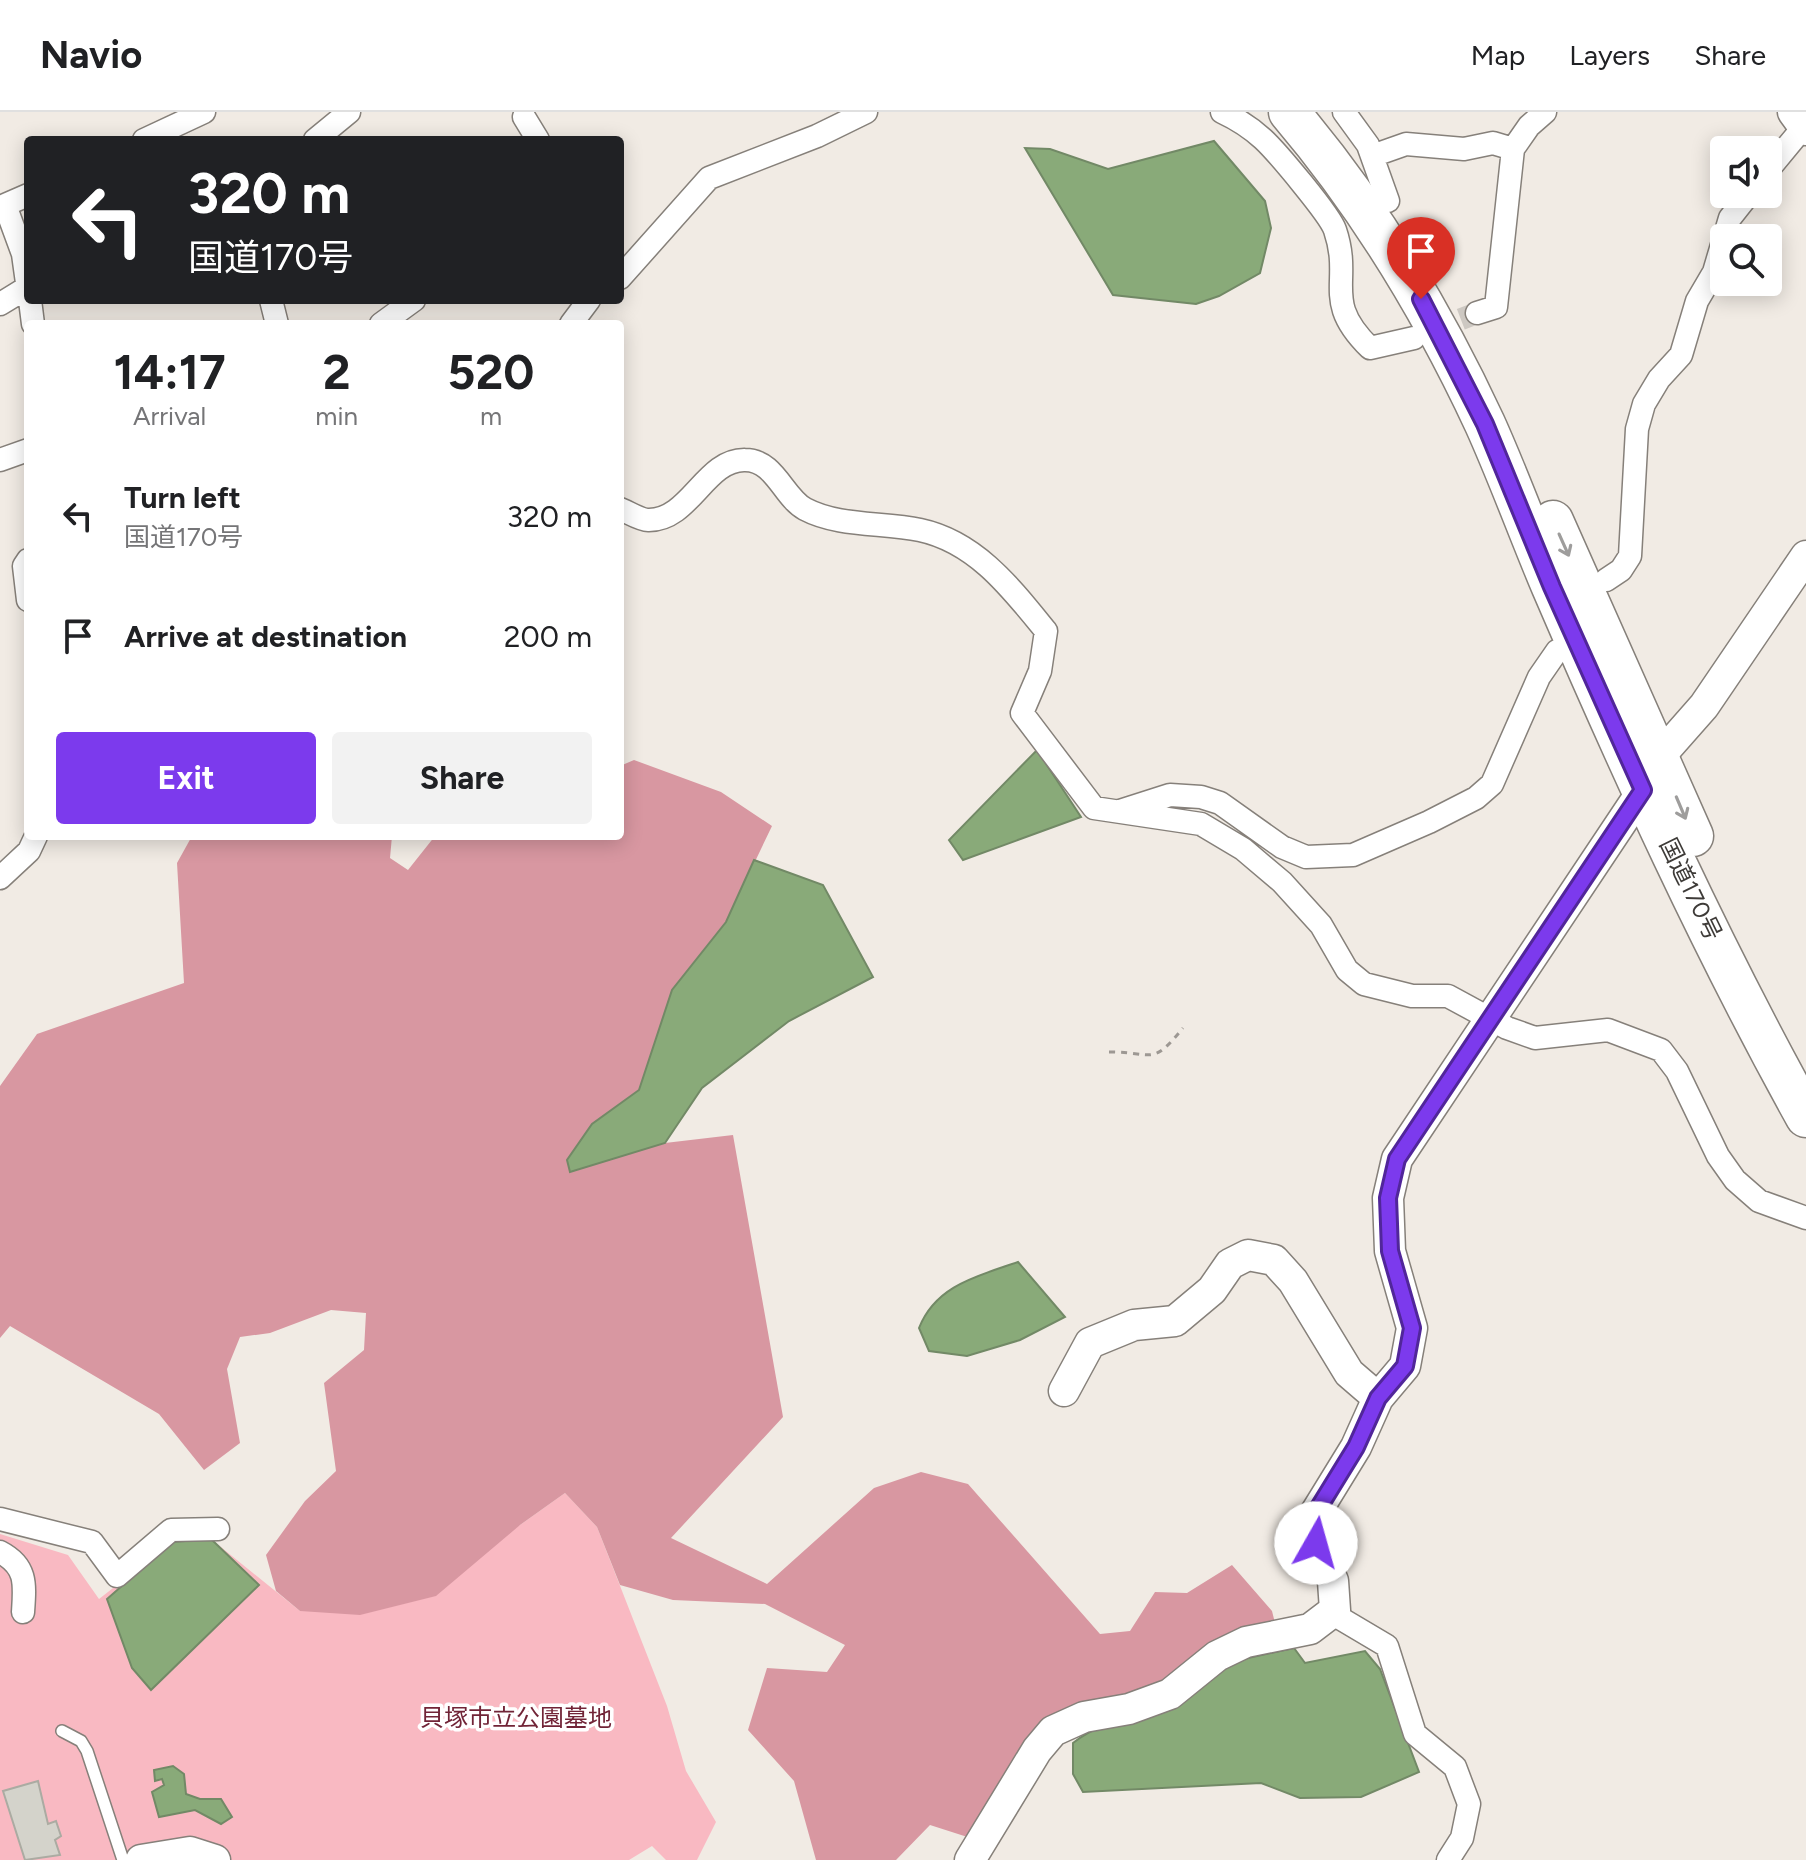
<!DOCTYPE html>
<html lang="en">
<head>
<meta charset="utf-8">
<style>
  body { margin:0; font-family:Figtree,"Noto Sans JP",sans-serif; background:#f2f2f2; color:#202124; height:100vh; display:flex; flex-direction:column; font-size:30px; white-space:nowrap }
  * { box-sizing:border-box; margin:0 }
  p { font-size:26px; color:#757577 }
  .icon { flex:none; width:44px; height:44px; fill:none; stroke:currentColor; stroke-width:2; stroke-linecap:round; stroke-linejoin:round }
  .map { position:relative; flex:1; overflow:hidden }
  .sheet { position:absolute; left:24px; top:208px; width:600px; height:520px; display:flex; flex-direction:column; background:#fff; border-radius:8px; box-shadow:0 4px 20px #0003 }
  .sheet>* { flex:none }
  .hud { position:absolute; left:24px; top:24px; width:600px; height:168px; border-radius:8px; box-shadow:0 4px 20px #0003; background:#202124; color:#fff; overflow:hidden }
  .controls { position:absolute; left:1710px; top:24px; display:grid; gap:16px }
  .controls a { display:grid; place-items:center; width:72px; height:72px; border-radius:8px; background:#fff; box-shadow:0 4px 20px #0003; font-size:40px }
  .pin { position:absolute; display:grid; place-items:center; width:68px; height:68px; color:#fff; margin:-82px -34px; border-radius:50% 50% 50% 0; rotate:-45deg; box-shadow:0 0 8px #0007 }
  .pin .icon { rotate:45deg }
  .me { position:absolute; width:88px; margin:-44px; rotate:7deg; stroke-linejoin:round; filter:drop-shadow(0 0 6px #0008) }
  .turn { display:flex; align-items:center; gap:28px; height:168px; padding:0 32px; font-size:36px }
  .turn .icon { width:104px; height:104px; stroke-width:2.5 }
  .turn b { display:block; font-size:56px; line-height:68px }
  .eta { display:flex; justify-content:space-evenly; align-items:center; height:136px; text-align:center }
  .eta b { font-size:48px; font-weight:700; line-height:56px }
  .action { display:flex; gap:16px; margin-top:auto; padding:16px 32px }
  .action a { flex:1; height:92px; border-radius:8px; background:#7c3aed; color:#fff; font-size:32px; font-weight:700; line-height:92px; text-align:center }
  .action a+a { background:#f2f2f2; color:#202124 }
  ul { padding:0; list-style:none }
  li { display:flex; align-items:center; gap:24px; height:120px; padding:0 32px }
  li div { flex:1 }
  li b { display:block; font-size:30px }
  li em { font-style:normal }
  header { display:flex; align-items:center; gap:48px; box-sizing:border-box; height:112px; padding:0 40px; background:#fff; border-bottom:2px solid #e0e0e0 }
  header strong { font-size:38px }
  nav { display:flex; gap:44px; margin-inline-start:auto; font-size:28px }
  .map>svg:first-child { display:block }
  .green { fill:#f9b9c2 }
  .forest { fill:#d897a1 }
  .water { fill:#89aa79; stroke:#728966; stroke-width:2 }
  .building { fill:#d4d3cb; stroke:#ababa2; stroke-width:2 }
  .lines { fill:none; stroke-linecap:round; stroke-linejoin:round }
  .street-tunnel { stroke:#cdc8c2; stroke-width:22; stroke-dasharray:22 11; stroke-linecap:butt }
  .lane-casing { stroke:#86807a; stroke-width:14 }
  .street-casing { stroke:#86807a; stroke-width:25 }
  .secondary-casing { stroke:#86807a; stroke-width:33 }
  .highway-casing { stroke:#86807a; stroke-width:43 }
  .path { stroke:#9d9893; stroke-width:3; stroke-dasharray:6 6; stroke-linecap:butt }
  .lane { stroke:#fff; stroke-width:11 }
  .street { stroke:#fff; stroke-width:22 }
  .secondary { stroke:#fff; stroke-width:30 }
  .highway { stroke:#fff; stroke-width:40 }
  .oneway { stroke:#9e9d9c }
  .route-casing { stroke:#51269a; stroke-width:20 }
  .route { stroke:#7c3aed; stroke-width:14 }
  .labels { text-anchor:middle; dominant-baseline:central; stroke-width:7; stroke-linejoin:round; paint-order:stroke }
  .street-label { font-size:24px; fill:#3e3b38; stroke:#fff }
  .park-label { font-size:24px; fill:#712437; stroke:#fff }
</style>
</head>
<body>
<header>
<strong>Navio</strong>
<nav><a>Map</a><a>Layers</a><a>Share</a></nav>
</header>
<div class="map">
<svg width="1806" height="1748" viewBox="0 0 1806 1748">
  <rect width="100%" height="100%" fill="#f1ebe4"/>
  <path class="green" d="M565,1381L597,1415L667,1594L686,1659L716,1710L697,1748H666L652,1734L629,1748H0V1422L68,1443L99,1487L167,1434L211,1427L300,1499L520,1413Z"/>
  <path class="forest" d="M634,648L721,680L772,714L726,810L672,878L639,978L592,1012L571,1059L665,1031L733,1023L783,1305L671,1426L767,1472L874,1376L921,1360L968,1372L1100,1522L1130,1519L1155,1480L1187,1481L1232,1453L1272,1499L1275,1511L1170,1582L1053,1619L983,1730L930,1713L896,1748H816L794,1669L748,1618L767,1556L827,1560L845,1533L765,1492L673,1488L620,1473L597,1415L565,1381L520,1413L436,1484L360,1503L300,1499L276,1479L266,1443L305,1389L336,1359L324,1271L364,1238L366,1201L331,1198L270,1221L240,1225L227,1257L240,1331L204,1358L159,1302L10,1214L0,1226V974L37,922L184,871L177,751L192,724H392L390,746L408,758L435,724H620V654Z"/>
  <path class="water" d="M1214,29L1265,89L1271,116L1260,161L1219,184L1196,192L1113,183L1025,36L1050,37L1108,57Z
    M1037,638L1081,705L963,748L949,728Z
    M754,748L823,773L873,865L789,909L702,976L665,1031L570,1060L567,1048L592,1012L639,978L672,878L726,810Z
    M1018,1150L1065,1205L1020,1228L967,1244L929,1239L919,1216C936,1173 978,1164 1018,1150Z
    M211,1427L259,1473L151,1578L132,1556L107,1487L172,1430Z
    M1294,1536L1305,1551L1365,1539L1380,1557L1419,1660L1361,1685L1300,1686L1261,1671L1083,1680L1073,1662V1631C1124,1591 1176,1616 1221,1552Z
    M173,1654L184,1662L186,1682L200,1687H221L232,1705L221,1712L195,1698L159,1705L152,1680L164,1673L162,1667L155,1669L154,1658Z"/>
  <path class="building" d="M38,1669L48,1712L56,1709L61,1724L55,1728L60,1743L25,1748L3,1679Z"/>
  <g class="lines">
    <path class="street-tunnel" d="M1430,219L1477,201"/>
    <defs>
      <path id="lane" d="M62,1619L81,1629L87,1639L123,1748"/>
      <path id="street" d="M1222,0C1237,7 1251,16 1263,27C1277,40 1330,103 1335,118C1353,171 1321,188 1370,236L1414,226
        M1344,0L1368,33L1388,89
        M524,5L538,28
        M144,28L204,0
        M315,28L349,0
        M1372,44L1406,32L1464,37L1493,31L1513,37
        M1768,58L1806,12
        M28,83L5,93L23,142L28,178
        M620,166L709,66L817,24L866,0
        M30,188L33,212
        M271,188L277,212
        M0,192L28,175
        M1477,201L1496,195L1513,37L1529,14L1545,0
        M381,212L414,188
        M571,212L589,188
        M0,348L28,338
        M620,397C628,400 640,408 648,408C690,409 705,347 745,348C775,348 783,385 805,397C839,415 883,410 920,418C976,430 1011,476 1046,519L1040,559L1022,601L1094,696L1201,712L1243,737L1282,770L1321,813L1347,858L1364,872L1412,884H1448L1507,916L1535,926L1608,918L1661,938L1677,959L1718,1044L1735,1068L1759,1089L1806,1106
        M28,448L24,454L28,488
        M1606,468L1621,458L1630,444L1637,317L1644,292L1659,267L1681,243L1697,189L1714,160L1730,106L1749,82
        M1120,699L1170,683L1201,685L1220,691L1282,735L1306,745L1353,743L1429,710L1476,686L1492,672L1539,565L1557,539
        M0,766L29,739L36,724
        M0,1407L92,1430L117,1464L171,1418L218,1417
        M0,1440C27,1454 25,1472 23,1500
        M1335,1498L1333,1502L1387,1534L1415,1622L1455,1655L1469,1692L1462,1726L1448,1748"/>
      <path id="secondary" d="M1793,0L1806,18
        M1064,1279L1090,1231L1134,1213L1175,1209L1212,1178L1230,1152L1248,1143L1274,1148L1293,1169L1349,1261L1378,1286
        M141,1748L190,1740L215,1748
        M970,1748L1037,1638L1053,1619L1084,1605L1129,1597L1170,1582L1217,1544L1246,1530L1310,1517L1335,1498L1333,1469L1316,1431L1313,1405L1356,1335L1378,1286L1405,1254L1412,1216L1390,1139L1388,1086L1397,1047L1643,678L1660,644L1704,594L1806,444"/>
      <path id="highway" d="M1289,0C1369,94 1433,200 1485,312C1509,365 1529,421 1552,475C1629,654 1711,834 1806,1005
        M1553,409L1693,724"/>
    </defs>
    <use href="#lane" class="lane-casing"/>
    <use href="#street" class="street-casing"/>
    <use href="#secondary" class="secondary-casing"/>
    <use href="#highway" class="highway-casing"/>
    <path class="path" d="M1109,940C1155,940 1151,955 1183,916"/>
    <use href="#lane" class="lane"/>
    <use href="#street" class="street"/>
    <use href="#secondary" class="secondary"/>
    <use href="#highway" class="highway"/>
  </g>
  <defs><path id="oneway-shaft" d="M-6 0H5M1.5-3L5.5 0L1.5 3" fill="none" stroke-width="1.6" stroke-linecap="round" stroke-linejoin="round" transform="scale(2)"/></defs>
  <g class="oneway">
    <use href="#oneway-shaft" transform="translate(1564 433) rotate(66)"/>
    <use href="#oneway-shaft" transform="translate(1681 696) rotate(67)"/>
  </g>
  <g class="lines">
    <defs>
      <path id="route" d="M1316,1431L1313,1405L1356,1335L1378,1286L1405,1254L1412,1216L1390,1139L1389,1112L1388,1086L1397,1047L1643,678L1552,475L1485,312L1421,187"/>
    </defs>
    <use href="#route" class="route-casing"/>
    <use href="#route" class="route"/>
  </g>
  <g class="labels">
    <g class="street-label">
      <text transform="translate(1691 777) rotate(64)">国道170号</text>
    </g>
    <g class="park-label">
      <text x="516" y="1605">貝塚市立公園墓地</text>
    </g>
  </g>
</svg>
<div class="controls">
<a><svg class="icon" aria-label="sound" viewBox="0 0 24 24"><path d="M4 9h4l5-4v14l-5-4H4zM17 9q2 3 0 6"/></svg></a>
<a><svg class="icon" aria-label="search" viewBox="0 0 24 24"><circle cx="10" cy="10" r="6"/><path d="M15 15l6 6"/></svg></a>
</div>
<div class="pin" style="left:1421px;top:187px;background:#d93025"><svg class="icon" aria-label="arrive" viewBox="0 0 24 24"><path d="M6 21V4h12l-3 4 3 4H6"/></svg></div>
<svg class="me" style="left:1316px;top:1431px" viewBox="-20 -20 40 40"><circle r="19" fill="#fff"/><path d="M0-13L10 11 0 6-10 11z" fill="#7c3aed"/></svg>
<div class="hud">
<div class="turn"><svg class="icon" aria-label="left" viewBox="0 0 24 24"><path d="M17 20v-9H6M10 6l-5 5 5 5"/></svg><div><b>320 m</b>国道170号</div></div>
</div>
<section class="sheet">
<div class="eta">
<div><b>14:17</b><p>Arrival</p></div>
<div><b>2</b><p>min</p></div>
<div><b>520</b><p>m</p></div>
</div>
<ul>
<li><svg class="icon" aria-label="left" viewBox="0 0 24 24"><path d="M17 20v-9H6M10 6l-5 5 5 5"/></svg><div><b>Turn left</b><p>国道170号</p></div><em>320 m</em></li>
<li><svg class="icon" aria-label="arrive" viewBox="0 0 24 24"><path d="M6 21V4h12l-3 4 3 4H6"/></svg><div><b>Arrive at destination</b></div><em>200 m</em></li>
</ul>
<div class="action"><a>Exit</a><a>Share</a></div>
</section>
</div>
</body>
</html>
